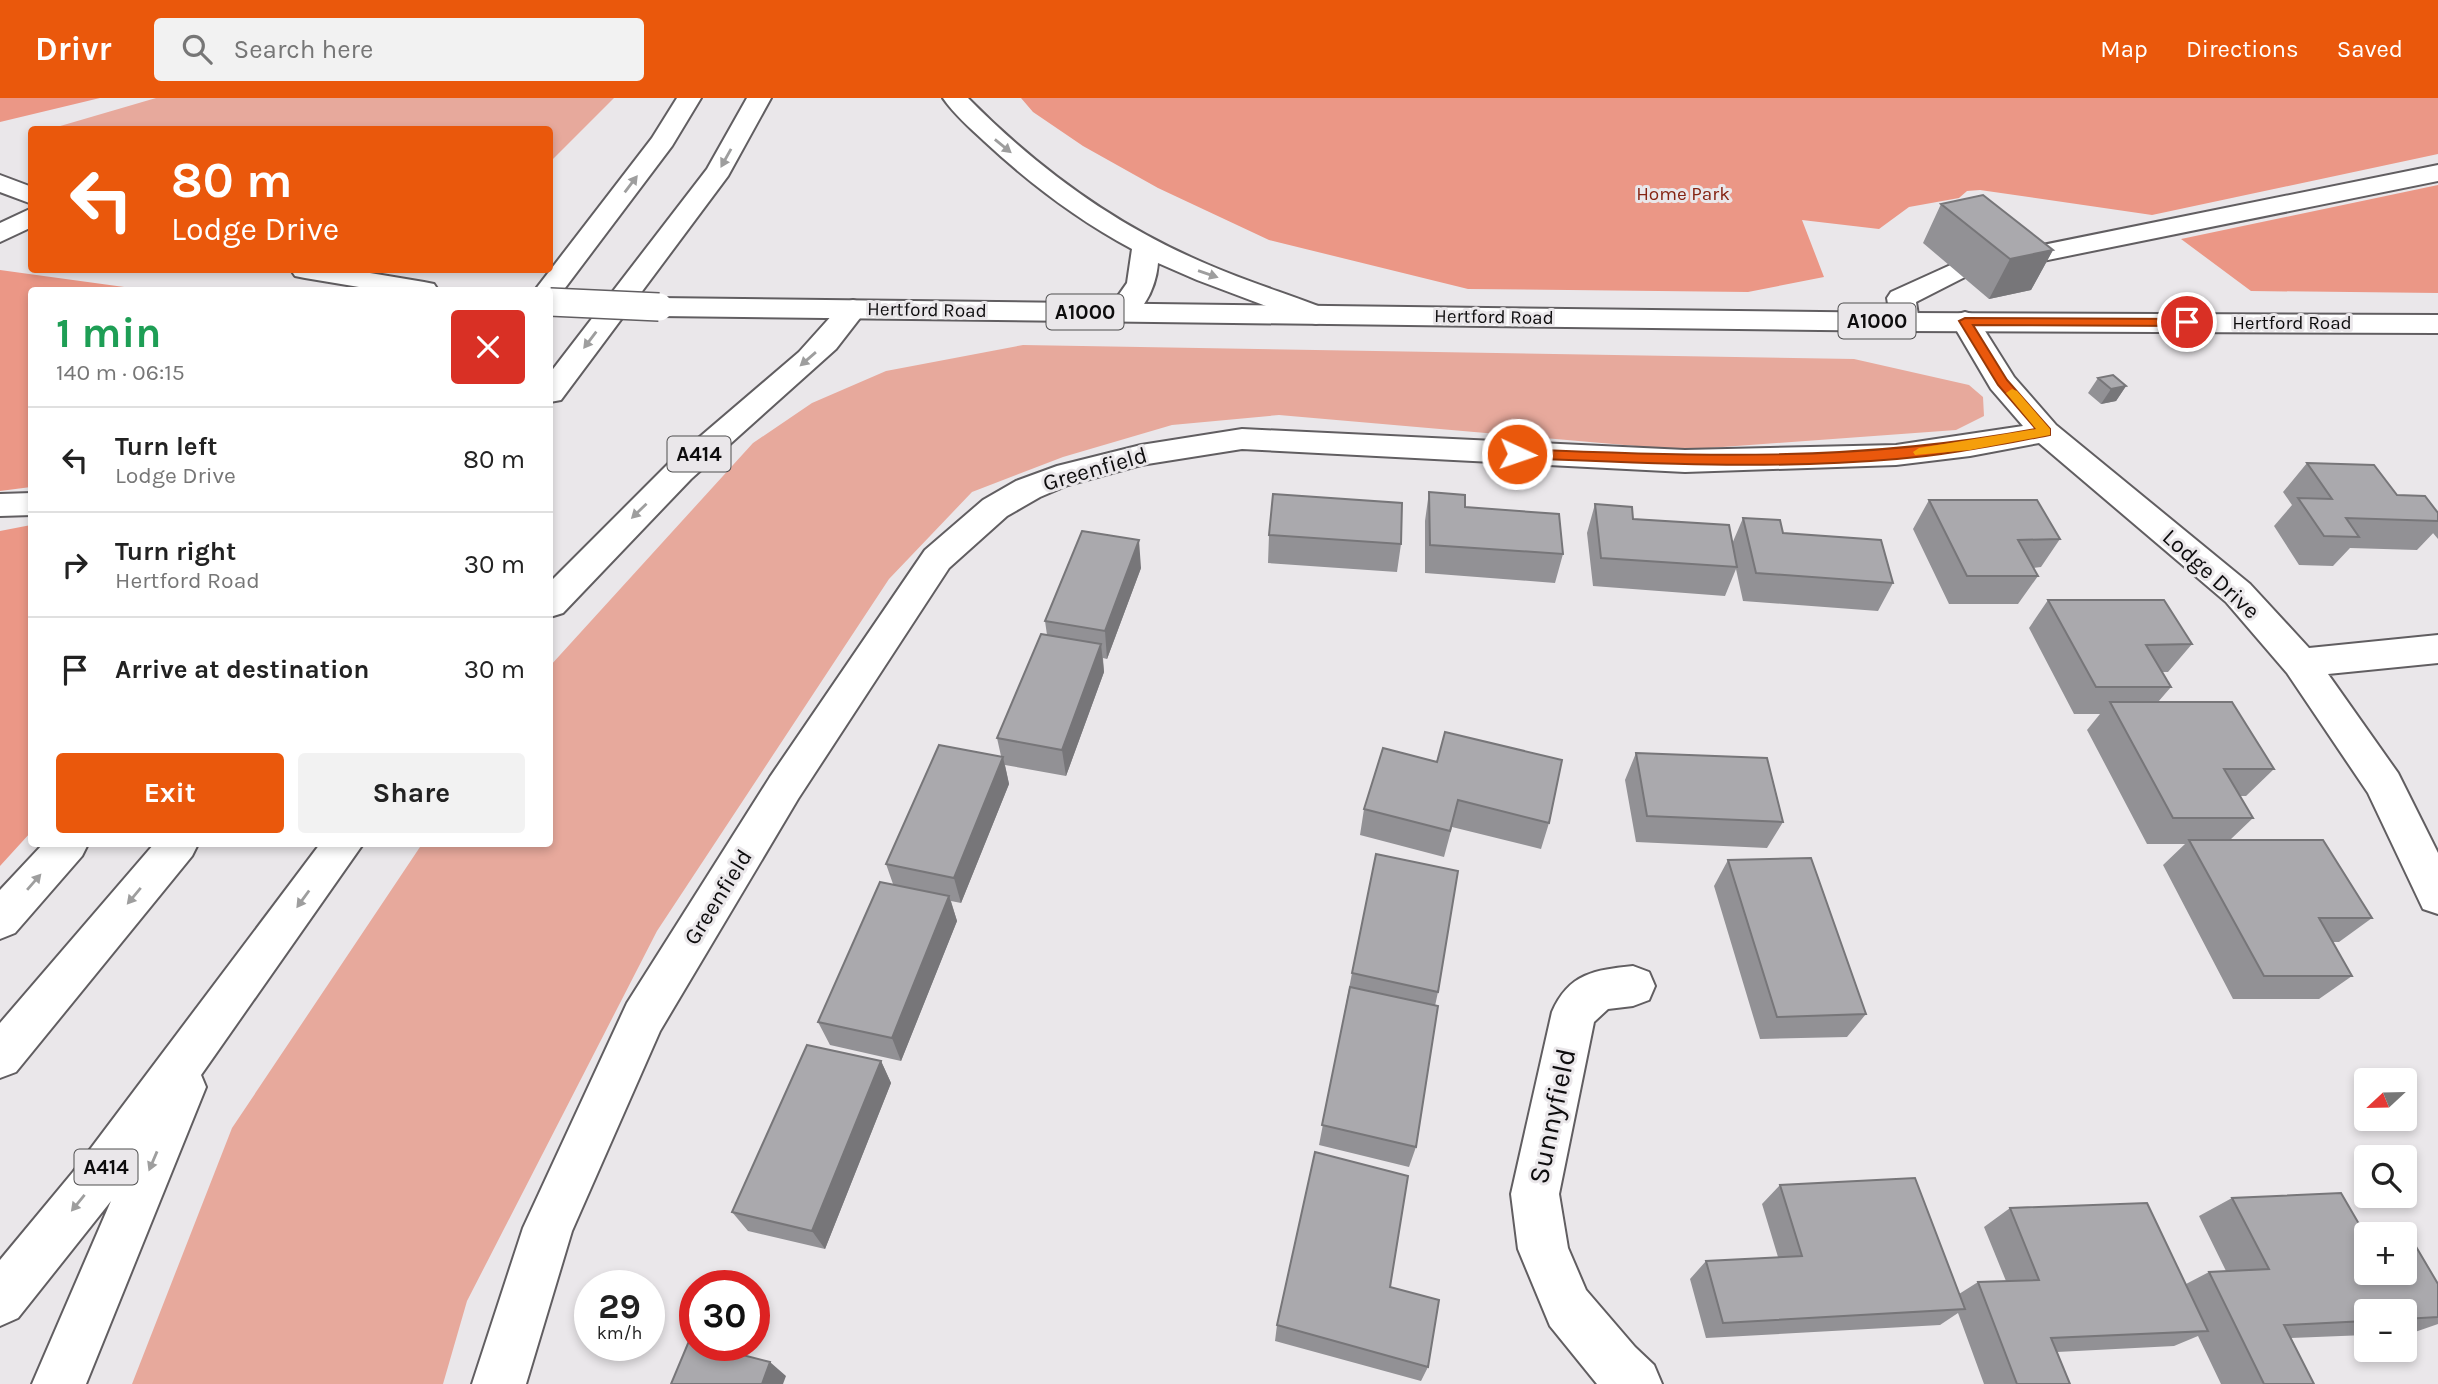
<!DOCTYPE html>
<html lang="en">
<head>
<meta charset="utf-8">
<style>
  body { margin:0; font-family:Karla,sans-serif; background:#f2f2f2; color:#222; height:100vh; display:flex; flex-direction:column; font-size:26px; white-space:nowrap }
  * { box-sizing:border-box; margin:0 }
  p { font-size:23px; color:#767676 }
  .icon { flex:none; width:38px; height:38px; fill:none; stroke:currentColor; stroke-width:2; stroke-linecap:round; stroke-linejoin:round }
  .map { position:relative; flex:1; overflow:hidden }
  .drawer { position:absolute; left:28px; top:189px; width:525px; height:560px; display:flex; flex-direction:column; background:#fff; border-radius:7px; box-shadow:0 4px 10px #0003 }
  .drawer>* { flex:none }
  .top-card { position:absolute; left:28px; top:28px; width:525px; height:147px; border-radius:7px; box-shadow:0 4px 10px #0003; background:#ea580c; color:#fff; overflow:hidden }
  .needle { width:46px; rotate:248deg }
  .controls { position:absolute; left:2354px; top:970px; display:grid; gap:14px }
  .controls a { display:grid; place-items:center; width:63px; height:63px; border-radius:7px; background:#fff; box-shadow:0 4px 10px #0003; font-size:35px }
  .speed { position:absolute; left:574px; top:1172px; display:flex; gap:14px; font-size:35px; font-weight:700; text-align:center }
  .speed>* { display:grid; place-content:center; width:91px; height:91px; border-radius:50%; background:#fff; box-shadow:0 4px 10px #0003; line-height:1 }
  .speed small { font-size:18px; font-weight:400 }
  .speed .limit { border:10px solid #d22; background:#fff; color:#111 }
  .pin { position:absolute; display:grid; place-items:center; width:60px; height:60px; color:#fff; margin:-30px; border:4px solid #fff; border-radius:50%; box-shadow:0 2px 7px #0007 }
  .me { position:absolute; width:77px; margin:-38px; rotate:93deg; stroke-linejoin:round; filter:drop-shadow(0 0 5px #0008) }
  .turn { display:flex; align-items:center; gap:24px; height:147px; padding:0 28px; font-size:32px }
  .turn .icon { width:91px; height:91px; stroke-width:2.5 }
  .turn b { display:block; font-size:49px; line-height:60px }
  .round { display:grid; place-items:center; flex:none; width:74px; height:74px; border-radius:7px; background:#f2f2f2 }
  .overview { display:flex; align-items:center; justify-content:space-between; height:119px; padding:0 28px }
  h1 { font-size:42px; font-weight:700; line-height:52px; color:#1e9e55 }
  .button { display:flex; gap:14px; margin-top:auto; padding:14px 28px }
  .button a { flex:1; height:80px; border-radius:7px; background:#ea580c; color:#fff; font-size:28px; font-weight:700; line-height:80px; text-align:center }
  .button a+a { background:#f2f2f2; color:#222 }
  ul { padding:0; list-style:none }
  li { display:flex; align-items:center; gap:21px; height:105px; padding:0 28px; border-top:2px solid #e0e0e0 }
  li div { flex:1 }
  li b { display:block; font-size:26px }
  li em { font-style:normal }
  header { display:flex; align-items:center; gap:42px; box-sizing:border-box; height:98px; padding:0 35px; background:#ea580c; color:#fff }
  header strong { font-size:33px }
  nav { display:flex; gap:38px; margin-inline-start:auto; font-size:24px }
  .search { width:490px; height:63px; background:#f2f2f2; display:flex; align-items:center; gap:18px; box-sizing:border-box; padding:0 24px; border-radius:7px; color:#767676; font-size:26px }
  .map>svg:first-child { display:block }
  .green { fill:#e7a99c }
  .forest { fill:#eb9786 }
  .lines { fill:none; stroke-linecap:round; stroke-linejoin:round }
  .minor-casing { stroke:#615e61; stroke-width:4 }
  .major-casing { stroke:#615e61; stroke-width:4 }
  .highway-casing { stroke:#615e61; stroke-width:4 }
  .minor { fill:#fff; fill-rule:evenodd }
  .major { fill:#fff; fill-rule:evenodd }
  .highway { fill:#fff; fill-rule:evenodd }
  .major-bridge-casing { stroke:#615e61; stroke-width:30; stroke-linecap:butt }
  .major-bridge { stroke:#fff; stroke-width:27 }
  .wall { fill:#929195 }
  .shaded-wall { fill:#777679 }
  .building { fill:#aaa9ad; stroke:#777679; stroke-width:2 }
  .oneway { fill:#9e9e9e }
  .route { fill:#ea580c; stroke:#983908; stroke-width:2 }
  .slow { fill:#f59e0b }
  .labels { text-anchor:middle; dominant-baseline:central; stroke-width:6; stroke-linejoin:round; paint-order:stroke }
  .far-park-label { font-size:19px; fill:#852413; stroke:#eae7ea }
  .far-street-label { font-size:19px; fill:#0d0c0d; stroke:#eae7ea }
  .shield { fill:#eae7ea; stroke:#4f4e4f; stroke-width:2 }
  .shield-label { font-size:21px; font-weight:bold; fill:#0d0c0d }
  .street-label { font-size:23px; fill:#0d0c0d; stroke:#eae7ea }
  .near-street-label { font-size:28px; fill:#0d0c0d; stroke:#eae7ea }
</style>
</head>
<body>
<header>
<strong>Drivr</strong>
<div class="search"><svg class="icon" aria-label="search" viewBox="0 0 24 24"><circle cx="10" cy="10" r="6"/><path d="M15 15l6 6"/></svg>Search here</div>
<nav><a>Map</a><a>Directions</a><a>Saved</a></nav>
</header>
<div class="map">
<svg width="2438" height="1286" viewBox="0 0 2438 1286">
  <rect width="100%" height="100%" fill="#eae7ea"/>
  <path class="green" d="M156,0H614L550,64V32L50,31Z
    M1023,247L1854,261L1969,287L1983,299L1984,318L1956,332L1682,352L1279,317L1172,327L1063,359L972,394L889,481L657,833L467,1203L443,1286H132L232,1030L422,746H550V568L753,345L812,305L886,273Z"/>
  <path class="forest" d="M0,0H100L0,24Z
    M1021,0H2438V56L2152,117L1980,92L1967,93L1959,100L1909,109L1879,131L1802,122L1824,179L1748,194L1468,191L1269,142L1158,90L1083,48L1033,14Z
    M2438,87V195L2251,193L2181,141Z
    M0,172L146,192H32L31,389L0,393Z
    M31,427V734L0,768V433Z"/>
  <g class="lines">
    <defs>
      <path id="minor" d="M2438,67V83L2003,171L1993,169L1989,163L1993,157L2003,155Z
        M1955,165L1965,167L1969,173L1965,179L1916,204L1919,224L1915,230L1905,233L1895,230L1891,224L1887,200L1891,194Z
        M1965,214L1975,217L2014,279L2056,327L2250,486L2309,550L2438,537V565L2328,576L2398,675L2438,755V816L2423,811L2368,695L2287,575L2226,504L2039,345L1970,358L1896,367L1685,374L1242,351L1141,367L1068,387L1040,399L1007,418L949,470L798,701L660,933L572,1133L526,1286H472L523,1130L627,905L770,679L925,452L983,402L1016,383L1057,368L1141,347L1242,331L1685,352L1896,347L2023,328L1991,291L1951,223L1955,217Z
        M1633,868L1649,874L1655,888L1649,902L1633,908L1608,911L1594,924L1559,1096L1568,1150L1586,1192L1635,1249L1654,1267L1662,1286H1597L1550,1228L1518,1151L1511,1096L1552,914C1569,875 1595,872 1633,868Z"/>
      <path id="major" d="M0,77L32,89V106L0,94Z
        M291,172H352L424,184L434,186L438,192H377L305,180L295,178Z
        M659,200L1905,215L2438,217V235L1905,233L659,218L649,215L645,209L649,203Z"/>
      <path id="highway" d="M677,0H701L672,48L559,198L550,200V192H535L652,40Z
        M747,0H771L728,78L561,302L550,304V275L707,71Z
        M943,0H968C1036,69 1113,126 1202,164C1242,182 1285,195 1326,211L1330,217L1326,223L1316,226L1306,223L1197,182L1158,165C1156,190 1140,229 1110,221L1106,215L1127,185L1132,151C1078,122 1029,85 984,43C970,30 954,16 943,0Z
        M32,110V129L0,144V125Z
        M853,202L863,205L867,211L836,251L691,381L563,515L550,519V484L668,366L799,254L843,205Z
        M32,395V417L0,418V396Z
        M43,746H88L82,758L15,835L0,841V792Z
        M154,746H198L192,758L16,974L0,980V925Z
        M320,746H363L201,977L206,989L86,1286H32L111,1103L18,1220L0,1228V1162L73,1074Z"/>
    </defs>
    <use href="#minor" class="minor-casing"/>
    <use href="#major" class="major-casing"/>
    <use href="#highway" class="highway-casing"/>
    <use href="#minor" class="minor"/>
    <use href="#major" class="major"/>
    <use href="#highway" class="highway"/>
    <defs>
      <path id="major-bridge" d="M550,204L659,209"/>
    </defs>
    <use href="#major-bridge" class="major-bridge-casing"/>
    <use href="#major-bridge" class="major-bridge"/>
  </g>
  <path class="wall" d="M1941,106L2053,152L2031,192L1989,201L1923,145Z
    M2098,280L2126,288L2116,303L2101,306L2088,295Z
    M2307,365L2397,397L2438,415V430L2417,452L2350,450L2333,468L2299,467L2274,428L2292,407L2283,394Z
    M1429,394L1465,409L1563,456L1555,485L1425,475V423Z
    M1929,402L2060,441L2041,469L2033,470L2038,478L2018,506H1949L1913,431Z
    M1595,406L1633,421L1732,446L1743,420L1783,435L1893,485L1878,513L1743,503L1736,471L1725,498L1593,488L1587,435Z
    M2438,430V441L2433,435Z
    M1269,437L1401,446L1397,474L1268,465Z
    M1141,470L1107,561L1103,560L1104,574L1066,678L1005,667L1009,686L961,805L951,803L957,823L901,963L830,947L818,924L893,786L886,766L1001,658L997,640L1047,537L1045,523Z
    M2048,502L2192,546L2168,574H2162L2171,589L2158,604L2274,671L2246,698H2240L2253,720L2230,742L2372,820L2339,844H2333L2352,878L2319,901H2233L2163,767L2185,746H2147L2087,632L2100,616H2074L2029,530Z
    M1383,650L1549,725L1541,751L1452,729L1444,759L1360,737L1364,711Z
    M1636,655L1783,724L1767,750L1636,744L1625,682Z
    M1728,762L1866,916L1847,939L1760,941L1714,788Z
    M1352,875L1438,894L1435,908L1416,1049L1409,1069L1319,1047Z
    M881,963L891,985L825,1151L748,1133L732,1114Z
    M1780,1087L1959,1196L1978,1184L2006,1183L1984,1129L2010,1110L2186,1186L2209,1174L2226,1173L2199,1118L2232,1100L2365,1138L2438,1186V1226L2415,1234L2404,1235V1213H2366V1237L2291,1240L2314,1286H2221L2198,1238L2174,1248L2057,1254L2070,1286H1984L1958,1215L1940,1227L1706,1240L1690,1181L1706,1163L1778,1159L1762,1106Z
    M1277,1227L1428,1269L1421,1283L1275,1243Z"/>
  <path class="shaded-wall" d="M2053,152L2031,192L1989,201L2010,161Z
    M2126,288L2116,303L2101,306L2111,291Z
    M1139,442L1141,470L1107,561L1105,533Z
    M1101,546L1104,574L1066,678L1062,652Z
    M1003,659L1009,686L961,805L954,780Z
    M949,798L957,823L901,963L892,940Z
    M881,963L891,985L825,1151L812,1133Z
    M770,1264L786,1278L783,1286H762Z"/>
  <path class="building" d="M1983,97L2053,152L2010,161L1941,106Z
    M2113,277L2126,288L2111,291L2098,280Z
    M2307,365L2374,367L2397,397L2425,398L2438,415V423L2346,420L2359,439L2324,438L2298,400L2332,401Z
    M1429,394L1465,397V409L1559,416L1563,456L1430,447Z
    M1273,396L1402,405L1401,446L1269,437Z
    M1929,402H2037L2060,441L2018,442L2038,478H1967Z
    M1595,406L1632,409L1633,421L1729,427L1737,469L1601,460Z
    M1743,420L1780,422L1783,435L1881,442L1893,485L1756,475Z
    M1082,433L1139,442L1105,533L1045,523Z
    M2048,502H2164L2192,546L2146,547L2171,589H2096Z
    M1041,536L1101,546L1062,652L997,640Z
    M2110,604H2232L2274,671H2224L2253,720H2173Z
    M1445,634L1562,662L1549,725L1458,702L1450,733L1364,711L1383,650L1437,664Z
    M939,647L1003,659L954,780L886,766Z
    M1636,655L1767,660L1783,724L1647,718Z
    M2189,742H2323L2372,820H2319L2352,878H2264Z
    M1376,756L1458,773L1438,894L1352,875Z
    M1811,760L1866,916L1777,919L1728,762Z
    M880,784L949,798L892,940L818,924Z
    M1350,889L1438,908L1416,1049L1322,1027Z
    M807,947L881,963L812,1133L732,1114Z
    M1315,1054L1408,1078L1390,1189L1439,1202L1428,1269L1277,1227Z
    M1915,1080L1965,1211L1723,1225L1706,1163L1802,1158L1780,1087Z
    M2341,1095L2366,1138V1174H2404V1136H2402L2408,1135L2438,1186V1219L2404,1221V1213H2366V1223L2284,1227L2314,1286H2264L2209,1174L2269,1171L2232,1100Z
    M2147,1105L2208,1233L2051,1240L2070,1286H2017L1978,1184L2039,1182L2010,1110Z
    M689,1243L695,1245V1248H708L770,1264L762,1286H671Z"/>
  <defs><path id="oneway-solid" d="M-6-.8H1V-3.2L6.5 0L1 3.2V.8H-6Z" transform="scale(1.75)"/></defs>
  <g class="oneway">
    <use href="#oneway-solid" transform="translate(1003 48) rotate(39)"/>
    <use href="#oneway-solid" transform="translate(726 60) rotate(119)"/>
    <use href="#oneway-solid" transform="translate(631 86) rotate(-53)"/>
    <use href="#oneway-solid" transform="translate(1208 176) rotate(19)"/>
    <use href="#oneway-solid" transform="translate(590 242) rotate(127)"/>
    <use href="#oneway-solid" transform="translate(808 261) rotate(139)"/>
    <use href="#oneway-solid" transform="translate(639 413) rotate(136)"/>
    <use href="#oneway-solid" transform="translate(34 784) rotate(-49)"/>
    <use href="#oneway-solid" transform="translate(134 798) rotate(130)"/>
    <use href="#oneway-solid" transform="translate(303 801) rotate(126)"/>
    <use href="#oneway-solid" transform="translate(153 1063) rotate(113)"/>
    <use href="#oneway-solid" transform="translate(78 1105) rotate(129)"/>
  </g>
  <path class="route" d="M1965,220L2187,221L2193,224L2187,228L1973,227L2007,282L2050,331V337L2045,338C1996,347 1947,357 1897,361C1771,372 1644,365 1517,360L1511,356L1517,351C1694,359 1861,364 2036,331L1998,287L1959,223Z"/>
  <path class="slow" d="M2012,291L2017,293L2050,331V337L1970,352L1915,357L1913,354L1919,350L2036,331L2006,295Z"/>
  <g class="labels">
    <g class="far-park-label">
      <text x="1683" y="96">Home Park</text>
    </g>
    <g class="far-street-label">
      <text transform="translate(927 212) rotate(1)">Hertford Road</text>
      <text transform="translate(1494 219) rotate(1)">Hertford Road</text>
      <text x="2292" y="225">Hertford Road</text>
    </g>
    <g class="shield">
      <rect x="1046.5" y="196.5" width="77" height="35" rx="5"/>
      <rect x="1838.5" y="205.5" width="77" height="35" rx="5"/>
      <rect x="667.5" y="338.5" width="63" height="35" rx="5"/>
      <rect x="74.5" y="1051.5" width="63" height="35" rx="5"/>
    </g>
    <g class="shield-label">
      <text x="1085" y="214">A1000</text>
      <text x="1877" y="223">A1000</text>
      <text x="699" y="356">A414</text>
      <text x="106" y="1069">A414</text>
    </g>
    <g class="street-label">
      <text transform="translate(1095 371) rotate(-16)">Greenfield</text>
      <text transform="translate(2211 476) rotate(42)">Lodge Drive</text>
      <text transform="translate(718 799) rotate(-58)">Greenfield</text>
    </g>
    <g class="near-street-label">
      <text transform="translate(1552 1018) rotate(-78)">Sunnyfield</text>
    </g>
  </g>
</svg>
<div class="controls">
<a><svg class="needle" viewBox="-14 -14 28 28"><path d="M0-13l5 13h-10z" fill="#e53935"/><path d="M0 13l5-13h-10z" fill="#767676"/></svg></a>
<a><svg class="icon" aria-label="search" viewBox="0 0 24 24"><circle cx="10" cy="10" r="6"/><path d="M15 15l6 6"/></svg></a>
<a>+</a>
<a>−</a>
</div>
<div class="speed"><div>29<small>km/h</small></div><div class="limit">30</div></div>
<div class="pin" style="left:2187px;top:224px;background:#d93025"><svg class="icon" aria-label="arrive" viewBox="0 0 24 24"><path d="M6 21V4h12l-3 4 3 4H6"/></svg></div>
<svg class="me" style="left:1517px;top:356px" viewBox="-20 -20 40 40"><circle r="17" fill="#ea580c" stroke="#fff" stroke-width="3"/><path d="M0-11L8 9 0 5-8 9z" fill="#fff"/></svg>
<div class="top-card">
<div class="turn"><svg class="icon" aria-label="left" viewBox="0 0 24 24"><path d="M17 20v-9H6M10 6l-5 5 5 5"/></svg><div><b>80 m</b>Lodge Drive</div></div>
</div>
<section class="drawer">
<div class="overview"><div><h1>1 min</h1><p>140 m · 06:15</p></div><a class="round" style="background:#d93025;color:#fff"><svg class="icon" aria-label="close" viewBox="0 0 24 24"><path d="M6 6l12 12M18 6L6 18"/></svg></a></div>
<ul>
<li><svg class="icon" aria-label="left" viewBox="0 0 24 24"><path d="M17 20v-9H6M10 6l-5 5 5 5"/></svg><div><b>Turn left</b><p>Lodge Drive</p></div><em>80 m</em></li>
<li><svg class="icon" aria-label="right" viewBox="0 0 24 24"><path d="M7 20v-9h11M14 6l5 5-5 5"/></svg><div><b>Turn right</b><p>Hertford Road</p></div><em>30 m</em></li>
<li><svg class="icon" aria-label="arrive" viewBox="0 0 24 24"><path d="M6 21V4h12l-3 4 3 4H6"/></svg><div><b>Arrive at destination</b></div><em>30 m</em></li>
</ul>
<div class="button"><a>Exit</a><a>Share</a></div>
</section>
</div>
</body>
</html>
